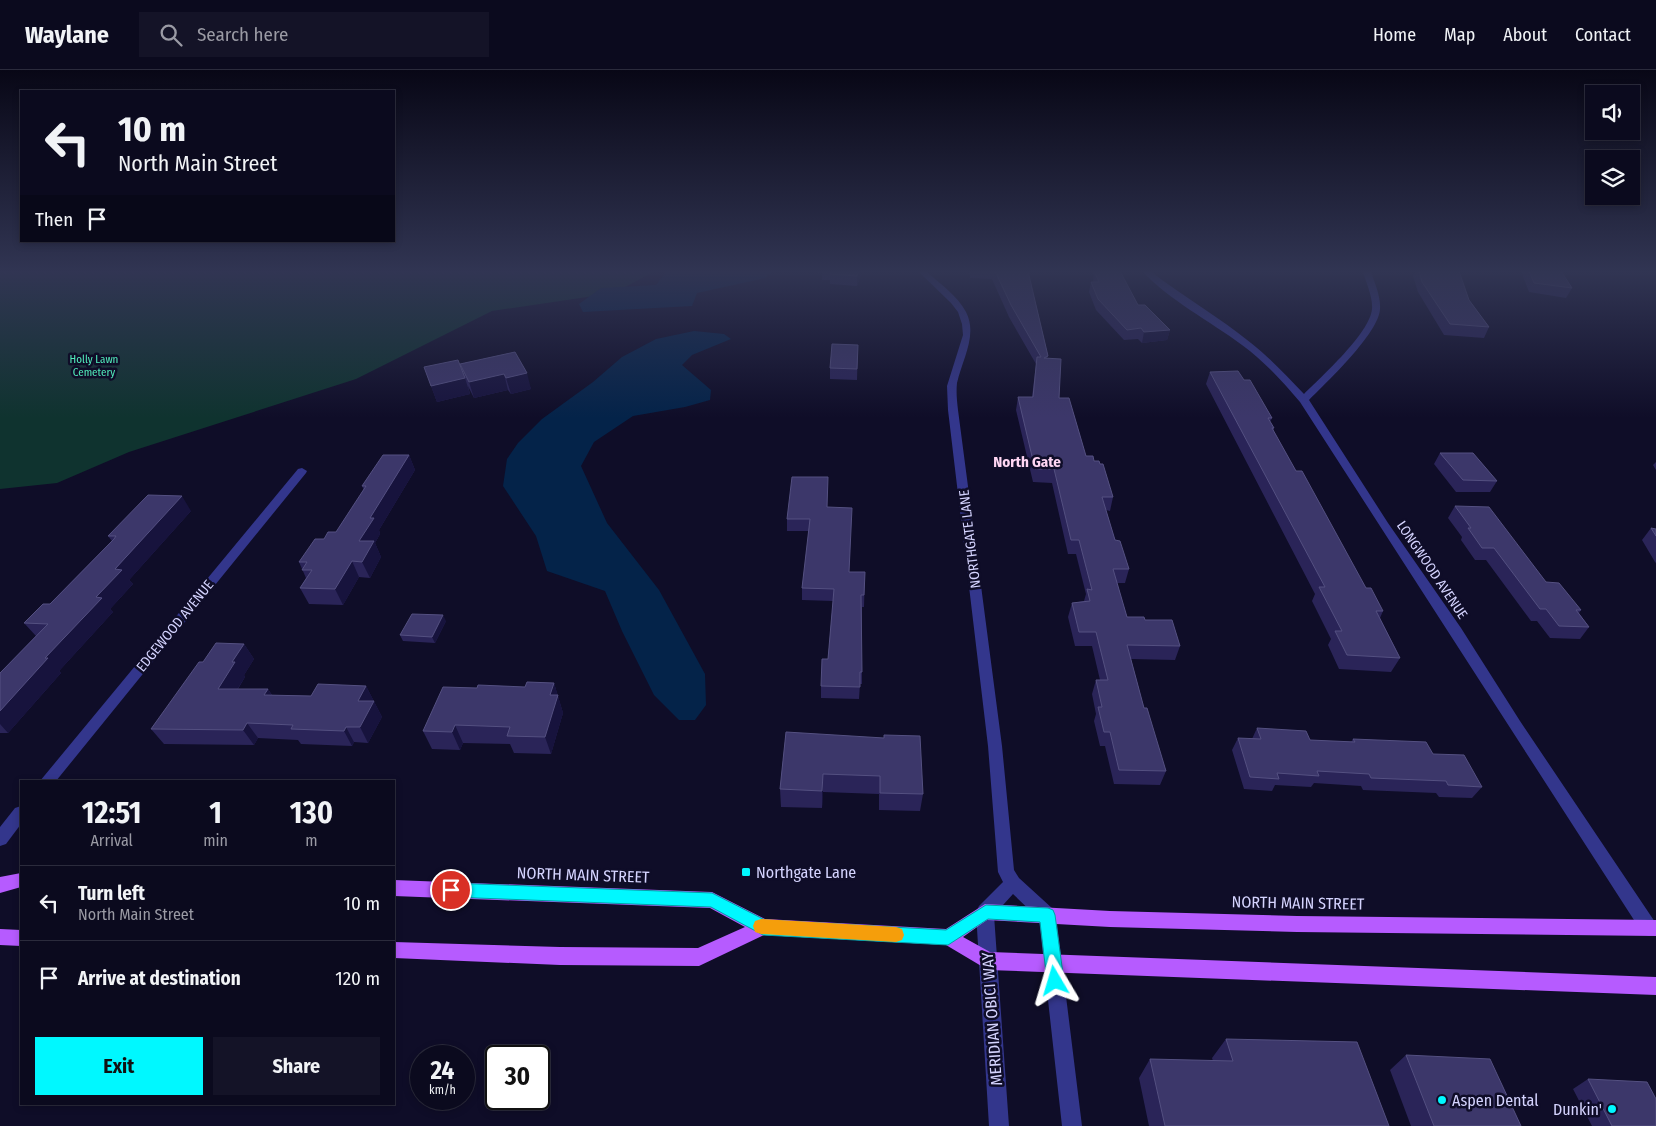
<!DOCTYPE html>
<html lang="en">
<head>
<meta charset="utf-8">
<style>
  body { margin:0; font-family:"Fira Sans Condensed",sans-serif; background:#141327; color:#f1f3f6; height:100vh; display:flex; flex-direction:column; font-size:19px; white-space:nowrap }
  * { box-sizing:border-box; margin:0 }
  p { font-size:16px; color:#9a9aa4 }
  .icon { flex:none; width:28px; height:28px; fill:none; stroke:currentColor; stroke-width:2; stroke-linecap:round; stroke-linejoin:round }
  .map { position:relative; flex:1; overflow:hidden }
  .sheet { position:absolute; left:20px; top:710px; width:375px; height:325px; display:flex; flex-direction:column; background:#0b0a1e; border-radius:0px; box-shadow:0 2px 8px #0003,0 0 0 1px #2b2b3c }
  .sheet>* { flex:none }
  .guide { position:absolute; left:20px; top:20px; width:375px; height:152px; border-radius:0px; box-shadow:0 2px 8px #0003,0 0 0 1px #2b2b3c; background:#0b0a1e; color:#f1f3f6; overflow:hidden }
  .tools { position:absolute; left:1585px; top:15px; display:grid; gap:10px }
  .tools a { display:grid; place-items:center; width:55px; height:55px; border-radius:0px; background:#0b0a1e; box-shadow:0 2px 8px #0003,0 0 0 1px #2b2b3c; font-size:25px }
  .speed { position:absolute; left:410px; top:975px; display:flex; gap:10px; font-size:25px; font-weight:700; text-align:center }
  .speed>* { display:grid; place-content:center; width:65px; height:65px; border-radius:50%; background:#0b0a1e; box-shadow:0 2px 8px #0003,0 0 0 1px #2b2b3c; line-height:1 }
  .speed small { font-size:12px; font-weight:400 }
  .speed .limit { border:2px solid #111; border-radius:8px; background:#fff; color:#111 }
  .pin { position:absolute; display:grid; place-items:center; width:42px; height:42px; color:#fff; margin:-21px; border:2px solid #fff; border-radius:50%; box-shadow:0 1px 5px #0007 }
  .me { position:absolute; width:55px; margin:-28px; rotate:353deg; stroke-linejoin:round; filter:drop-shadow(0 0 4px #0008) }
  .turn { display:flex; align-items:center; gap:18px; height:105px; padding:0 15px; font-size:22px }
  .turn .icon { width:65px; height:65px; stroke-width:2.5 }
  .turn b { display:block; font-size:35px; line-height:42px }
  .then { display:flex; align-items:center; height:48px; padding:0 15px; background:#0003; gap:10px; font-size:19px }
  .eta { display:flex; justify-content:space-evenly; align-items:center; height:85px; text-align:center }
  .eta b { font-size:30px; font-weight:700; line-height:35px }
  .cta { display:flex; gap:10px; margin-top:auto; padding:10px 15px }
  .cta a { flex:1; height:58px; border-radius:0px; background:#00f8ff; color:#111; font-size:20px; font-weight:700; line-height:58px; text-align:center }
  .cta a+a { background:#141327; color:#f1f3f6 }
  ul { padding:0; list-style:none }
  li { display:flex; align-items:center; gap:15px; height:75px; padding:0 15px; border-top:1px solid #2b2b3c }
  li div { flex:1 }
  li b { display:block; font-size:19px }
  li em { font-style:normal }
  header { display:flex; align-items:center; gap:30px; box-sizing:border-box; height:70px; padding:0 25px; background:#0b0a1e; border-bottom:1px solid #2b2b3c }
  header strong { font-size:24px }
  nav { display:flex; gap:28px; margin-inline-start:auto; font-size:18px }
  .search { width:350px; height:45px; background:#141327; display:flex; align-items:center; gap:12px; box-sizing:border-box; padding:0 18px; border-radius:0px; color:#9a9aa4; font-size:19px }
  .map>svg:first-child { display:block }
  .green { fill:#0f332f }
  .water { fill:#042349 }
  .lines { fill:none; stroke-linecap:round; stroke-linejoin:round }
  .street { fill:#33368c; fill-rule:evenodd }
  .primary { fill:#b65bff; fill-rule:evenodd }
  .wall { fill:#2a2458 }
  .shaded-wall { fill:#17133d }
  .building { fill:#3c376a; stroke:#545081 }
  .route { fill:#00f8ff; stroke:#00a1a6 }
  .slow { fill:#f59e0b }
  .poi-dot { fill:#00f8ff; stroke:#0f0d28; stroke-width:2 }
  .labels { text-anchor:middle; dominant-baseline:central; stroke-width:5; stroke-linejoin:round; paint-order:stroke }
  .far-park-label { font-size:11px; fill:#52ecbb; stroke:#0f0d28 }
  .street-label { font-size:14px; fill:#d5d4ff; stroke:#0f0d28 }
  .neighbourhood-label { font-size:15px; font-weight:bold; fill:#ffd6f3; stroke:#0f0d28 }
  .near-poi-label { font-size:16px; fill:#d5d4ff; stroke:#0f0d28; text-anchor:start }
  .near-street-label { font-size:16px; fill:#d5d4ff; stroke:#0f0d28 }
</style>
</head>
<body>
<header>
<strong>Waylane</strong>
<div class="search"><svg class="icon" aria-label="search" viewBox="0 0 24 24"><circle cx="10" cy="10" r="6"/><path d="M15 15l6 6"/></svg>Search here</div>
<nav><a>Home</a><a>Map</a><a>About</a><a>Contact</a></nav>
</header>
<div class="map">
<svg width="1656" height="1056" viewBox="0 0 1656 1056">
  <rect width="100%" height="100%" fill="#0f0d28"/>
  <path class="green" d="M0,201H655L614,223L492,241L356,309L129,382L57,413L0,419Z"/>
  <path class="water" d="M667,201H773L765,208L697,223L692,236L583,242L579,234L601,218L656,215Z
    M694,261L724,264L731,269L692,285L682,295L711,320L710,330L685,337L633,346L594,372L581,396L607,453L659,520L705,604L706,635L695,650H679L654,625L622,561L605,521L547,501L536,466L503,416L507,389L518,373L542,349L593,312L622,287L656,269Z"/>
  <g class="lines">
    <path class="street" d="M918,201H926C939,213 958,226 966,242C978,265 962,290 957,313C956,322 957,331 958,340L1002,676L1014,800L1019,808L1053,839L1056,845L1082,1056H1062L1039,849L1013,824L994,845L1009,1056H989L976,842L979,836L1003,812L998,802L988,676L948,340L947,316L963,265L962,254L958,242L951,233Z
      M1142,201H1150C1183,226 1219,247 1251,273C1271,289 1287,306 1304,324C1321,307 1370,263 1372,239C1373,227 1366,213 1363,201H1371C1374,212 1381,226 1380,239C1379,263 1327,312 1309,330L1388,453L1461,558L1520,651L1655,852V864L1649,866L1643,864L1300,332C1282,311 1264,291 1242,275C1210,251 1169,230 1142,201Z
      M302,398L307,401L306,403L56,711H40L298,399Z
      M21,736V754L6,774L0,776V757L15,738Z"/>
    <path class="primary" d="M21,803V817L0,823V807Z
      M394,810L712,822L765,849L946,859L985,834L1110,841L1297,846L1656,850V866L1297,862L1110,857L987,850L963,867L990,882L1656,907V925L988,900L946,875L764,865L699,896L560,895L394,888V872L560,877L698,878L745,857L710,838L394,826Z
      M0,859L21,860V876L0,875Z"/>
  </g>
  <path class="wall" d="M818,201H862L857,216L830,214V210H822V203H818Z
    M969,201H1028L1048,286L1047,288L1059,328L1086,386L1094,391L1113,427L1110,441L1106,440L1115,470L1129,499L1125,513H1117L1127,547L1145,550L1180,576L1175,590L1131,589L1144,638L1166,701L1160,715L1114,714L1105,676H1100L1094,651L1096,644L1092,624L1096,610H1100L1092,576H1075L1068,547L1072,533L1084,531L1086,524L1076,484H1068L1052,413L1033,412L1016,340L1018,327H1032L1036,294L1009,247L992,209L970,208Z
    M1094,201L1138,235L1170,260L1167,270L1142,273L1138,269L1124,270L1096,240L1089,222L1091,212H1093Z
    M1416,201H1454L1469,230L1489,257L1484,268L1444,265L1418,222L1413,206Z
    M1521,201H1561L1572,218L1566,228L1529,222Z
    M858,275L857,310L830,309V298Z
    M515,282L531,319L511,324L508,320L474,328L468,316L470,324L437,332L424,297L462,299L460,294Z
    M1210,302L1272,348L1270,352L1274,358L1273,361L1296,401L1366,518L1383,541L1380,548L1400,588L1391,602L1339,599L1328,575L1331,569L1312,531L1315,524L1206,314Z
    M1440,383L1497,411L1490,422H1456L1434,394Z
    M409,385L415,400L379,460L380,464L375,473L381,487L370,508L359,507L343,535L309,534L300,518L306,508L299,492L324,469L336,462L364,420L362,416Z
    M1656,392V400L1653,395Z
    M1455,436L1546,512L1581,540L1579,543L1589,557L1580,569L1550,568L1537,551H1531L1486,490H1475L1461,470L1462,467L1448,448Z
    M828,437L849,502H865L864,537H862V614H860L859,629L821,628V616L828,589L833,531L802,530V518L809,461H787V449Z
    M191,441L129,510L133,514L110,539L113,542L59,601L61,603L8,663H0V603L36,566L24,553L50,534L112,471L108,466Z
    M1651,458L1656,459V493L1655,492L1642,470Z
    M446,551L435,573L403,571L400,565Z
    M244,574L254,589L244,605L245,607L238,619H268L272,625L311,626L366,616L382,647L368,673L354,672L352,676L301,674L298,670L258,668L254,675L164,674L151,659L203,592Z
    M554,613L563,643L551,684L514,683L510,674L463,673L460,680L432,679L423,661L477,618L525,617Z
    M1257,658L1310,670L1351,672L1353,669L1433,684L1482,717L1472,728L1439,727L1436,723L1363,720L1361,716L1314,713L1311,717L1275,715L1272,721L1244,719L1232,680L1238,668L1252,669Z
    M786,662L923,724L920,741L879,740V724L823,722L822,738L781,737L780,719Z
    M1226,969L1389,1056H1149L1139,1008L1150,989L1213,991L1212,988Z
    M1406,985L1521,1056H1411L1390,1000Z
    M1588,1009L1656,1056H1592L1573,1019Z"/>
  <path class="shaded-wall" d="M859,201H862L857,216V206Z
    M1170,260L1167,270L1142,273L1144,262Z
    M527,303L531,319L511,324L506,308Z
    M504,304L508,320L474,328L469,312Z
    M465,308L470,324L437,332L431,316Z
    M409,385L415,400L379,460L380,464L375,473L381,487L370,508L362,492L359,471L370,448Z
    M182,426L191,441L129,510L133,514L110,539L113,542L59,601L61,603L8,663L0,654V641L96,527L115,499Z
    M352,491L359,507L343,535L335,519Z
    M443,545L446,551L435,573L432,567Z
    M244,574L254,589L244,605L245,607L228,634L218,619L232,592Z
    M554,613L563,643L551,684L545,667L550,625Z
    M366,616L382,647L368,673L360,657L358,631Z
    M268,619L277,634L264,625Z
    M247,653L258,668L254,675L243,660Z
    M455,655L463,673L460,680L452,662Z
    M346,657L354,672L352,676L344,661Z
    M823,704V722L822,738V721Z"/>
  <path class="building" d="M826,201H859L857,206L830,204L831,201Z
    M995,201H1028L1048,286L1044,288L1061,289L1059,328H1069L1086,386H1093L1094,391H1099L1100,394H1103L1113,427H1102L1115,470L1120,471L1129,499H1113L1127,547H1144L1145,550H1172L1180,576L1127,575L1144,638H1147L1166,701L1119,700L1110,662H1104L1098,637H1102L1096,610H1108L1096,562H1079L1072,533L1090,531L1087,519L1092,520L1079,470H1071L1054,399H1035L1018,327H1033L1037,287H1041L1011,235Z
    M1094,201H1120L1138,235H1145L1170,260L1144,262L1141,258L1127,260L1098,229L1091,212H1099Z
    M1419,201H1459L1469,230L1489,257L1450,254L1422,212Z
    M1529,201H1561L1572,218L1534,213Z
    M832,274L858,275L857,299L830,298Z
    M515,282L527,303L506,308L504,304L469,312L460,294Z
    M458,290L465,308L431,316L424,297Z
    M1238,301L1244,310H1250L1272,348H1268L1274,358H1272L1296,401H1302L1366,518H1371L1383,541H1376L1400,588L1347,585L1335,561H1342L1319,517H1325L1210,302Z
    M1440,383H1473L1497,411L1463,410Z
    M383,385H409L370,448H374L359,471H374L362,492L352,491L335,519L300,518L312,500H302L307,492H299L315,469H324L328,462H336L366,416H362Z
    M792,407H828L827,437L852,438L849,502H865L864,525H861L862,602H860V617L821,616L822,589H828L834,519L802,518L810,449H787Z
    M148,425L182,426L115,499L122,500L96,527L102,528L45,588H48L0,641V603L48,554L24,553L43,534H50L114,469L116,466H108Z
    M1455,436L1489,437L1546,512L1559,513L1581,540H1576L1589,557L1559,556L1546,539H1540L1494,478H1482L1468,458H1471Z
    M1651,458L1656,459V466Z
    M412,544L443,545L432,567L400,565Z
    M216,573L244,574L232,592H235L218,619H268L264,625L311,626L318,614L366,616L358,631H374L360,657H346L344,661L291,659L293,655L247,653L243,660L151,659L199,592H203Z
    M527,612L554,613L550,625H558L545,667L507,666L510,657L455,655L452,662L423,661L443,617L477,618L478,615L525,617Z
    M1257,658L1306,661L1310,670L1355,672L1353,669L1426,672L1433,684L1464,685L1482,717L1448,715L1446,711L1371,708L1369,704L1317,701L1319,706L1277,703L1279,709L1250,707L1238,668L1261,669Z
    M786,662L884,668V665L920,666L923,724L880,723V706L823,704L822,721L780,719Z
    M1226,969L1357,972L1389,1056H1165L1150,989L1233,991Z
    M1406,985L1490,989L1521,1056H1434Z
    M1588,1009L1647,1012L1656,1029V1056H1612Z"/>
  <linearGradient id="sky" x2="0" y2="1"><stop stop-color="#080716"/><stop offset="0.58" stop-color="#313553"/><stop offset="1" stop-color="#313553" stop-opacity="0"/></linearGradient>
  <rect width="1656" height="348" fill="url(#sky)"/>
  <path class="route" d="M451,813L712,823L765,850L946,860L986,835L1048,838L1053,840L1055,845L1064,911L1061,916L1055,919L1050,916L1047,911L1040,852L988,849L948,875L763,865L711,837L451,827L445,825L443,820L445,815Z"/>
  <path class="slow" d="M761,849L896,857L902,859L904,865L902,870L896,872L761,864L755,862L753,856L755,851Z"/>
  <g class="poi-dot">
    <rect x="741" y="797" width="10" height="10" rx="2.5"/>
    <circle cx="1442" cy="1030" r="5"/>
    <circle cx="1612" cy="1039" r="5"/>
  </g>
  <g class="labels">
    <g class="far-park-label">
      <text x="94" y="289">Holly Lawn<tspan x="94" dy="13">Cemetery</tspan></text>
    </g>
    <g class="street-label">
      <text transform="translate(970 469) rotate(-97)">NORTHGATE LANE</text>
      <text transform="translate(1432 500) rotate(56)">LONGWOOD AVENUE</text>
      <text transform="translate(175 556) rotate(-51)">EDGEWOOD AVENUE</text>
    </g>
    <g class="neighbourhood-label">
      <text x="1027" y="392">North Gate</text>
    </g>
    <g class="near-poi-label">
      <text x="756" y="802">Northgate Lane</text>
      <text x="1452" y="1030">Aspen Dental</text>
      <text x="1602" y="1039" text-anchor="end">Dunkin'</text>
    </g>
    <g class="near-street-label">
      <text transform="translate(583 805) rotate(2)">NORTH MAIN STREET</text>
      <text transform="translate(1298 833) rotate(1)">NORTH MAIN STREET</text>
      <text transform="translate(992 949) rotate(-94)">MERIDIAN OBICI WAY</text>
    </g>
  </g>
</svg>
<div class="tools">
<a><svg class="icon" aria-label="sound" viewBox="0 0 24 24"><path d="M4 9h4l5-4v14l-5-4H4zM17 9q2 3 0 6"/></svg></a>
<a><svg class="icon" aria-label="layers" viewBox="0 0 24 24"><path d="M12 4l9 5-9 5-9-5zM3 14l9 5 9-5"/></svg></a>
</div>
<div class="speed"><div>24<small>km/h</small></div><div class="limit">30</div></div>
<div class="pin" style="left:451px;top:820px;background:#d93025"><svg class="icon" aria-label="arrive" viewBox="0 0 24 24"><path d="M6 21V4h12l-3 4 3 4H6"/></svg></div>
<svg class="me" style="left:1055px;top:911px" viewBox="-20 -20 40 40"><path d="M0-17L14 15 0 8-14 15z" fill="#00f8ff" stroke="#fff" stroke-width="4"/></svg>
<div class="guide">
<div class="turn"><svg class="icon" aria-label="left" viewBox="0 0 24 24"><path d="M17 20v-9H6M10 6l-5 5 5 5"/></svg><div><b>10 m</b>North Main Street</div></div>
<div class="then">Then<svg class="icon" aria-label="arrive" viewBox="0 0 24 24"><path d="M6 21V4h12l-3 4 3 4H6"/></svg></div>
</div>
<section class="sheet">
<div class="eta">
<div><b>12:51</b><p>Arrival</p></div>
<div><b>1</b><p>min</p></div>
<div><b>130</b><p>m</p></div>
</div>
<ul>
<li><svg class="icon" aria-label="left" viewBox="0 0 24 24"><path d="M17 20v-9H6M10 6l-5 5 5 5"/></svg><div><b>Turn left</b><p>North Main Street</p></div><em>10 m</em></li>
<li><svg class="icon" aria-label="arrive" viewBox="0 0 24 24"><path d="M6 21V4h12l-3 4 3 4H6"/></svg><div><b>Arrive at destination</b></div><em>120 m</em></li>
</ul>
<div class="cta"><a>Exit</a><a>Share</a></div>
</section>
</div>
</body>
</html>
